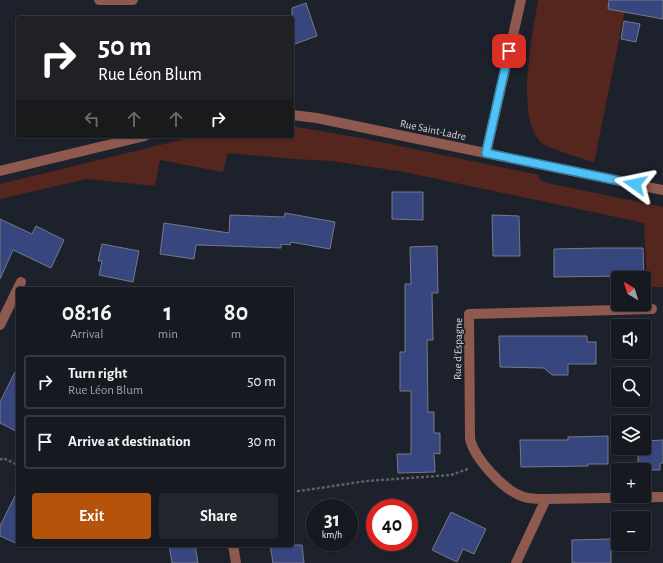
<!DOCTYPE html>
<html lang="en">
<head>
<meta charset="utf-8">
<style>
  body { margin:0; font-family:"Alegreya Sans",sans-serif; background:#23262d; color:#f1f3f6; height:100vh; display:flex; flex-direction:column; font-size:15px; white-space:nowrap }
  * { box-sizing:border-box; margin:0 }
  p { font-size:13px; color:#9ea0a5 }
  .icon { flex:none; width:22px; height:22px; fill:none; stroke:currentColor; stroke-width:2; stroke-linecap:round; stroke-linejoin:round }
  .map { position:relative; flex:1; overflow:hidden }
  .details { position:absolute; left:16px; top:287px; width:278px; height:260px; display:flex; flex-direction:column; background:#161920; border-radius:4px; box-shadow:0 1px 3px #0004,0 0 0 1px #35383e }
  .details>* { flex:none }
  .banner { position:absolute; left:16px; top:16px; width:278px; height:122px; border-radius:4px; box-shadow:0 1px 3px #0004,0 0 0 1px #35383e; background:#202124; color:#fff; overflow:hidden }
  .needle { width:26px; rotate:322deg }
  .controls { position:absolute; left:611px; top:271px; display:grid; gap:8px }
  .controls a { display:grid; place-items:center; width:40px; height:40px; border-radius:4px; background:#161920; box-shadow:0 1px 3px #0004,0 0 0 1px #35383e; font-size:20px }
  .speed { position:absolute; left:306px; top:499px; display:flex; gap:8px; font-size:20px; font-weight:700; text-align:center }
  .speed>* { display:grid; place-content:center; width:52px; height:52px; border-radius:50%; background:#161920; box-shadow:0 1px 3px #0004,0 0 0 1px #35383e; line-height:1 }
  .speed small { font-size:10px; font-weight:400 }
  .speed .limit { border:6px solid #d22; background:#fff; color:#111 }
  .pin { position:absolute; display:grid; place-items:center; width:34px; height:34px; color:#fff; margin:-17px; border-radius:8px; box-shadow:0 2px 6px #0006 }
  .me { position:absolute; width:44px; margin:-22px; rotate:282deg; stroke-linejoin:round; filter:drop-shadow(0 0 3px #0008) }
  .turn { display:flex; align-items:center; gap:14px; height:84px; padding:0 16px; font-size:18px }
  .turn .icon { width:52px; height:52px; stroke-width:2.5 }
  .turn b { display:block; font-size:28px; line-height:34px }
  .lanes { display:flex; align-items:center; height:38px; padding:0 16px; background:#0003; justify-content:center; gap:20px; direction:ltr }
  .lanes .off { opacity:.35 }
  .eta { display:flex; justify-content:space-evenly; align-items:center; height:68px; text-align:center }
  .eta b { font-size:24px; font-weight:600; line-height:28px }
  .cta { display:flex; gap:8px; margin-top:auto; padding:8px 16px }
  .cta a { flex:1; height:46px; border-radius:4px; background:#b45309; color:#fff; font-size:16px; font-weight:600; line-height:46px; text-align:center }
  .cta a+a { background:#23262d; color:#f1f3f6 }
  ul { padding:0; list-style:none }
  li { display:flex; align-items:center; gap:12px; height:54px; margin:0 8px 6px; padding:0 8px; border:2px solid #35383e; border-radius:4px }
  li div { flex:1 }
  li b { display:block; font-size:15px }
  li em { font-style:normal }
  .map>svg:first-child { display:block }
  .green { fill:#54261d }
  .building { fill:#37467f; stroke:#757a86 }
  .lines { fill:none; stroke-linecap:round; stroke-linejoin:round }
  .path { stroke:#5b5f68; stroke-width:2.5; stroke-dasharray:3 2; stroke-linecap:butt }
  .minor { stroke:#8e5a50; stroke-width:10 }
  .route-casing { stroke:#337fa1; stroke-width:10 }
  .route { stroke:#4fc3f7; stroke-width:7 }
  .labels { text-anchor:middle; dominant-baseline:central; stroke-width:3.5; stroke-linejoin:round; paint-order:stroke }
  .street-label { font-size:11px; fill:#d1d4db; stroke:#1d212b }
</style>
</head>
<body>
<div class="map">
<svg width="663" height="563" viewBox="0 0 663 563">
  <rect width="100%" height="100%" fill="#1d212b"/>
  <path class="green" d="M538,0H627L594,163C582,158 550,149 542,143C514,118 533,34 538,0Z
    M292,126L361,138L539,175L540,180L547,183L663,207V287H647L644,223L404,172L332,161L294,159L228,153L223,172L160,160L155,186L87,179L0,199V184L197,136H292Z"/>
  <path class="building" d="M609,0H663V19L608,9Z
    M306,3L317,36L292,45V8Z
    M624,21L640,24L636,42L621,39Z
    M392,192H423V220L392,219Z
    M285,213L335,222L330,249L291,242L290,245L281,244V248L199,245H196L194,259L160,254L164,223L229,233L230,215L284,217Z
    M492,215L519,216L520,256H493Z
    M0,219L32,234L36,226L64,240L51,268L13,250L0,279Z
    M102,244L139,251L133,282L99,275L102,261H98Z
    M437,246L438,293H432L433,340H427L428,412H434V433H440V454L434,453L435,472L398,473L397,454H411V391H400V352H405V284H411L410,247Z
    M599,248H643L644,278H623V276L554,277V249Z
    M499,336H587V342H596V364H568V375H552L544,368L500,367Z
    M18,366V432L0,423V402Z
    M608,436V464H588V466L521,467L520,440H568V437Z
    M663,440V463H660V470H638V448H644V441Z
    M18,490V544L0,536V526Z
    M451,512L486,529L474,554L463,549L457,562L432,550Z
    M611,539V563H572V540Z
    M169,545H195L198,563H172Z
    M270,545H302L304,563H273Z"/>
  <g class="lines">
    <path class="path" d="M0,460L3,458L18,465
      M292,492L367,481L451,475L468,469"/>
    <path class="minor" d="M99,0H133
      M292,115L317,118L663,190
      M486,153L521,0
      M0,171L145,136
      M0,325L21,282
      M546,499C539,499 531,499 524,497C504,491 475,459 470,439L469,314L652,309
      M233,545L236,563
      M516,563L546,499L663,497"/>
  </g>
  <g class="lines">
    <defs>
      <path id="route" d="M509,51L486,153L635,184"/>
    </defs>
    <use href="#route" class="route-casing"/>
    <use href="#route" class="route"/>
  </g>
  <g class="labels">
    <g class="street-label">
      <text transform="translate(433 130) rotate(12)">Rue Saint-Ladre</text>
      <text transform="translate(458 349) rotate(-89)">Rue d'Espagne</text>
    </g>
  </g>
</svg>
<div class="controls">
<a><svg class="needle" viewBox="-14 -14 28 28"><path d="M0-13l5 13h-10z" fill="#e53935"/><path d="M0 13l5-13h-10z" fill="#9ea0a5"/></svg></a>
<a><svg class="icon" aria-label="sound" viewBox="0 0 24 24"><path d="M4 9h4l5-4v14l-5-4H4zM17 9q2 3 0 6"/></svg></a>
<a><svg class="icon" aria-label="search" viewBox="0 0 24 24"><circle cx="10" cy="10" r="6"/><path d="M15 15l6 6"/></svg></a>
<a><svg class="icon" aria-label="layers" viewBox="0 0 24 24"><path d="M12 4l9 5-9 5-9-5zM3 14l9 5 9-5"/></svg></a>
<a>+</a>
<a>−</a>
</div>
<div class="speed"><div>31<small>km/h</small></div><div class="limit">40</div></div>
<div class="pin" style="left:509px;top:51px;background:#d93025"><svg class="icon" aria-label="arrive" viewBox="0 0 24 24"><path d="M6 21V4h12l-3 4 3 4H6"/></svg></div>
<svg class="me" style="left:635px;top:184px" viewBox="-20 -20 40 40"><path d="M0-17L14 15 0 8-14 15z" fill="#4fc3f7" stroke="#fff" stroke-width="4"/></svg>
<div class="banner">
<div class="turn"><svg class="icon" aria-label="right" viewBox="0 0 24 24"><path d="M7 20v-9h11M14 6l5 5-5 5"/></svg><div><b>50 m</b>Rue Léon Blum</div></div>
<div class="lanes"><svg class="icon off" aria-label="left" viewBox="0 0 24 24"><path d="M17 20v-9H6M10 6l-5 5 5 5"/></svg><svg class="icon off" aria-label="ahead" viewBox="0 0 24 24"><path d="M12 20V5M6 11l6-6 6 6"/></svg><svg class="icon off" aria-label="ahead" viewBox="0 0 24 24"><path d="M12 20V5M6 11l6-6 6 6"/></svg><svg class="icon" aria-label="right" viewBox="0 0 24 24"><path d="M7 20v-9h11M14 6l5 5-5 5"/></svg></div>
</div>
<section class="details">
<div class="eta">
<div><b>08:16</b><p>Arrival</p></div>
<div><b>1</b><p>min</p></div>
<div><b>80</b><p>m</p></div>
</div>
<ul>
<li><svg class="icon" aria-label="right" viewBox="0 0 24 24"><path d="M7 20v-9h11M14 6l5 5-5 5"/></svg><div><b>Turn right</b><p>Rue Léon Blum</p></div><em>50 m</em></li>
<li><svg class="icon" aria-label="arrive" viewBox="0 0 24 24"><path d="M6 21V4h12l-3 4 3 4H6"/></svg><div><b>Arrive at destination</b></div><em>30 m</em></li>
</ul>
<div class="cta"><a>Exit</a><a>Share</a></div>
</section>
</div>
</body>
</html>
